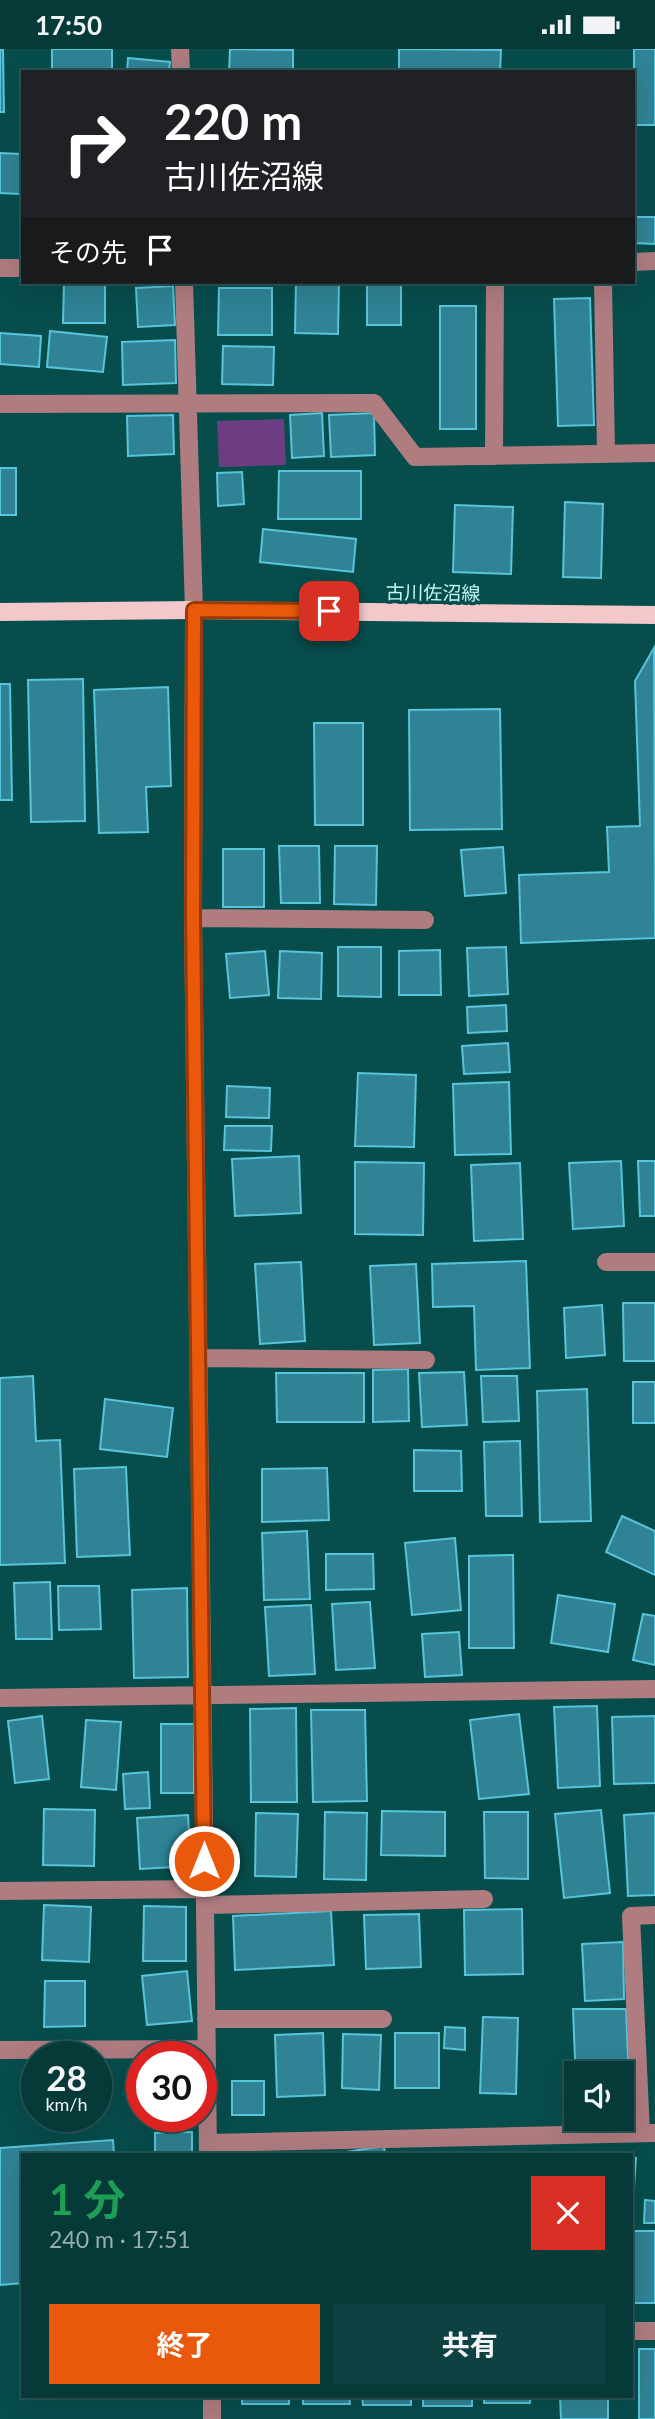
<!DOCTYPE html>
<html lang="ja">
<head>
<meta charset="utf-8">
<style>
  body { margin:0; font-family:Lato,"Noto Sans JP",sans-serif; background:#0e4141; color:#f1f3f6; height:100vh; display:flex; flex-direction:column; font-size:26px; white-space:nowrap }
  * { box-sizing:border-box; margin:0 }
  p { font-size:23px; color:#97adae }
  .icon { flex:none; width:38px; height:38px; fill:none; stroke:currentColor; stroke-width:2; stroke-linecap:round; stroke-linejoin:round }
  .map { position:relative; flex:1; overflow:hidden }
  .drawer { position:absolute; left:21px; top:2104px; width:612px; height:245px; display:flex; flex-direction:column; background:#053a39; border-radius:0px; box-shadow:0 7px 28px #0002,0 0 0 2px #265453 }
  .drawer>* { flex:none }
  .banner { position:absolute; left:21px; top:21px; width:614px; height:214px; border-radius:0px; box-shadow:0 7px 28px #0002,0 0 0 2px #265453; background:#202124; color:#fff; overflow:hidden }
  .buttons { position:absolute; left:564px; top:2012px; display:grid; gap:14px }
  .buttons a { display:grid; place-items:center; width:70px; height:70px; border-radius:0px; background:#053a39; box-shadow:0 7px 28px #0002,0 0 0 2px #265453; font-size:35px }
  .speed { position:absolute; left:21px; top:1992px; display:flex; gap:14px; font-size:35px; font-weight:700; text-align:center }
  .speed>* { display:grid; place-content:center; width:91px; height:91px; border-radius:50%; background:#053a39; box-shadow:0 7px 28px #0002,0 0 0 2px #265453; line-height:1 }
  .speed small { font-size:18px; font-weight:400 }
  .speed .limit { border:10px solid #d22; background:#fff; color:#111 }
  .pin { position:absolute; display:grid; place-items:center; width:60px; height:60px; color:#fff; margin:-30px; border-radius:14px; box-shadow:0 4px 10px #0006 }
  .me { position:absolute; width:77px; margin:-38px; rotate:0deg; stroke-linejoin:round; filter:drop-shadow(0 0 5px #0008) }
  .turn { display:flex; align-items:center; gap:24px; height:147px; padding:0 28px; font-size:32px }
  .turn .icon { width:91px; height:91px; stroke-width:2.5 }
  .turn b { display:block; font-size:49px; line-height:60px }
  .then { display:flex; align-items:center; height:66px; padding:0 28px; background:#0003; gap:14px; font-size:26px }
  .round { display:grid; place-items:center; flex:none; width:74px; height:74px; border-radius:0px; background:#0e4141 }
  .headline { display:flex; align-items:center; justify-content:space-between; height:119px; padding:0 28px }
  h1 { font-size:42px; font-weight:700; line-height:52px; color:#1e9e55 }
  .cta { display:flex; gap:14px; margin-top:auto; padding:14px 28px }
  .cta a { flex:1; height:80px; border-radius:0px; background:#ea580c; color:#fff; font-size:28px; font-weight:700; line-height:80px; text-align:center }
  .cta a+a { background:#0e4141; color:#f1f3f6 }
  .status { display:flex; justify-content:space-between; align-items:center; height:49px; padding:0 35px; background:#053a39; direction:ltr }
  .status svg { height:19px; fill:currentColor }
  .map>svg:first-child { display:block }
  .park { fill:#6c3e81 }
  .building { fill:#2f8395; stroke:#58c4dc; stroke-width:2 }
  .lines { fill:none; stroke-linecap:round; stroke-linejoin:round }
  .minor { stroke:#af7c80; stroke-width:18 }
  .major { stroke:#f2c8ca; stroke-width:18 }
  .route-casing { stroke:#983908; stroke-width:18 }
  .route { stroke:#ea580c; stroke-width:12 }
  .labels { text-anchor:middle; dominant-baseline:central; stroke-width:7; stroke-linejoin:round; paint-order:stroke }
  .street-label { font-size:19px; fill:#c2f6f4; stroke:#074d4c }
</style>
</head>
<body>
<div class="status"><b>17:50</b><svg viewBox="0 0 49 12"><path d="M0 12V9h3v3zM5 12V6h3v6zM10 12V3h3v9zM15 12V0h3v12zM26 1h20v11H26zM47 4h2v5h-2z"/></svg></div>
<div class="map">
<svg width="655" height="2370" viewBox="0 0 655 2370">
  <rect width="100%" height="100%" fill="#074d4c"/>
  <path class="park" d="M284,370L286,416L219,418L217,372Z"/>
  <path class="building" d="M52,0H112V23H52Z
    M230,0L293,1V23H229Z
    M399,0L501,1L500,23H399Z
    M634,0H655V76H634Z
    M0,1H3L4,63H0Z
    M128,9L170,13L169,23H127Z
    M0,104L21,105L20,145L0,144Z
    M634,168H655V195L634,194Z
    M64,233L105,234V274H63Z
    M296,233H339L338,285L295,284Z
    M367,234H401V276H367Z
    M173,237L175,276L138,278L136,239Z
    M219,239H272V286H218Z
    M590,249L594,376L558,377L554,250Z
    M440,257H476V380H440Z
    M50,282L107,288L103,323L47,318Z
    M0,284L41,287L39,318L0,315Z
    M175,291L176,334L123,336L122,293Z
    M223,297L274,298L273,336L222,335Z
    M322,364L324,407L292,409L290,366Z
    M374,364L375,406L331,408L329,366Z
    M173,366L174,405L128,407L127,367Z
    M0,419H16V466H0Z
    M279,422H361V470H278Z
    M242,423L244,455L218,457L217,424Z
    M565,453L603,455L601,529L563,528Z
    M455,456L513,458L511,525L453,523Z
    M263,480L356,490L353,523L260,513Z
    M654,599L655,889L521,894L519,826L609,823L607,778L640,777L635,632Z
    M83,630L85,772L31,773L28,631Z
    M0,635H10L12,751H0Z
    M168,638L171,737L146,738L148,783L99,784L94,641Z
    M500,660L502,780L410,781L409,661Z
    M314,674H363V776H315Z
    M279,797H319L320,854H281Z
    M335,797H377L376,856L334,855Z
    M503,798L506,844L465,847L461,801Z
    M223,800H264V858H223Z
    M338,898H381V948L338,947Z
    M506,898L508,945L469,947L467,899Z
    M440,901L441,946H399V902Z
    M265,902L269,946L230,949L226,905Z
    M280,902L322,904L321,950L278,949Z
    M506,956L507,982L468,984L467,958Z
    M508,994L510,1023L464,1025L462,997Z
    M358,1024L416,1026L414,1098L355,1097Z
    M509,1033L511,1105L455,1106L453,1035Z
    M227,1037L270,1039L269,1069L226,1068Z
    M225,1077H272L271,1102L224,1101Z
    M299,1107L301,1164L235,1167L232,1110Z
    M621,1112L624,1177L573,1180L569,1114Z
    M638,1112H655V1167H640Z
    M355,1113L424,1114L423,1186L355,1185Z
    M520,1114L523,1190L474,1192L471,1116Z
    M526,1212L530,1319L476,1321L474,1257L433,1258L432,1215Z
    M301,1213L305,1292L260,1295L255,1215Z
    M416,1215L420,1294L374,1296L370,1217Z
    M623,1254H655V1312H624Z
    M602,1256L605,1306L566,1309L564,1259Z
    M408,1320L409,1372L373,1373V1321Z
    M464,1323L467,1376L422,1378L419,1324Z
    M276,1324H364V1373H277Z
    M33,1327L36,1392L60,1391L65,1514L0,1516V1329Z
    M481,1327H517L519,1372L483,1373Z
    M633,1333H655V1374H633Z
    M587,1340L591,1472L540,1473L537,1342Z
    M105,1350L173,1359L167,1408L100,1400Z
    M520,1392L522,1467H486L484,1393Z
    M414,1401L461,1402L462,1442H414Z
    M126,1418L130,1506L77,1508L74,1420Z
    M327,1419L329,1471L262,1473V1420Z
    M622,1467L655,1482V1526L606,1503Z
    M307,1482L310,1550L264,1551L262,1484Z
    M455,1489L461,1561L412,1566L405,1494Z
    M326,1505H373L374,1540L326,1541Z
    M513,1506L514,1599H469V1507Z
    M50,1533L52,1590H16L14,1534Z
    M58,1537H99L101,1580L59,1581Z
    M187,1539L188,1628L134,1629L132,1541Z
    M558,1546L615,1555L608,1603L551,1594Z
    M370,1553L375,1619L336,1621L332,1555Z
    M311,1556L315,1625L269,1627L265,1558Z
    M643,1565L655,1567V1616L633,1611Z
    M459,1583L462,1626L425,1628L422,1585Z
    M597,1657L600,1737L558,1739L554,1658Z
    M296,1659L297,1753H251L250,1660Z
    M311,1661H365L367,1752L313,1753Z
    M519,1665L529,1745L479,1750L470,1671Z
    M42,1667L49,1730L15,1734L8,1672Z
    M655,1667V1734L614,1735L612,1668Z
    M86,1671L121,1673L116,1741L81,1738Z
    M161,1675H194V1744H161Z
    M148,1723L150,1759L125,1760L123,1725Z
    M44,1760L95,1761L94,1817L43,1816Z
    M601,1761L610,1844L564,1849L555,1765Z
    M382,1762L445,1763V1807L381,1806Z
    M325,1763L367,1764L366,1831L324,1830Z
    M484,1763H528V1830L485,1829Z
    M256,1764L298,1765L296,1828L255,1827Z
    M655,1764V1846L628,1847L624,1766Z
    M188,1766L191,1817L140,1820L137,1769Z
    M44,1856L91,1858L89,1913L42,1911Z
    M144,1857L186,1858V1912H143Z
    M522,1860L523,1925L465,1926L464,1861Z
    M331,1862L334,1916L235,1921L233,1867Z
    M419,1865L421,1918L366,1920L364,1866Z
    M623,1893L624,1950L585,1952L582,1895Z
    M187,1922L192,1972L147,1976L142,1927Z
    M45,1932H85V1977L44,1978Z
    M573,1960H626L630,2056H621V2025H576V2035Z
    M483,1968L518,1969L516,2045L480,2044Z
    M445,1978L465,1979V2001L444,1999Z
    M323,1984L325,2046L277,2048L275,1986Z
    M395,1984H439V2039H395Z
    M343,1985L381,1986L379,2041L342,2039Z
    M135,2016H142V2058H137Z
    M232,2032H264V2066H232Z
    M41,2067H90V2069L41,2070Z
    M192,2083V2105H155V2084Z
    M113,2091L114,2105H23V2234L0,2236V2099Z
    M384,2097L385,2105H347L346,2103Z
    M632,2109H636L632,2168Z
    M645,2151L655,2152V2174H644Z
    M632,2182H655V2254H632Z
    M639,2300H655V2370H639Z
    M242,2347H289V2355H242Z
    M303,2347H349L350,2355H303Z
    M362,2347H411V2356H363Z
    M423,2347H472V2357H423Z
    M484,2347H530V2354H484Z
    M560,2347H608V2370H561Z"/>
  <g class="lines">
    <path class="minor" d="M180,0L181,23
      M634,213L655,212
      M0,219H23
      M184,233L194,561L193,869L208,2105
      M603,233L606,405
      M0,355L374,354L415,408L655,404
      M494,407L495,233
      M193,869L425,871
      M606,1213H655
      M199,1309L426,1311
      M0,1649L655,1640
      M0,1842L204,1840
      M205,1856L484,1850
      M206,1970H383
      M0,2001L207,2000
      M641,2084L631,1867L655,1866
      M208,2094L655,2084
      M632,2282H655
      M212,2347V2370"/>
    <path class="major" d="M0,563L194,561L655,566"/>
  </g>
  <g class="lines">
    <defs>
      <path id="route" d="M204,1812L193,869L194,561L329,562"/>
    </defs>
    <use href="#route" class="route-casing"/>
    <use href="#route" class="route"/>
  </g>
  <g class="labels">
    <g class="street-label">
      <text transform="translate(433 543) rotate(1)">古川佐沼線</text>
    </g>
  </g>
</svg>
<div class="buttons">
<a><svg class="icon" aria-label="sound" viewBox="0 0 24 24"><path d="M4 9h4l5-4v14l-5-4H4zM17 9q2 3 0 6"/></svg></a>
</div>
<div class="speed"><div>28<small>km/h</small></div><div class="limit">30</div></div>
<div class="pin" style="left:329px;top:562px;background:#d93025"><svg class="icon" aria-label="arrive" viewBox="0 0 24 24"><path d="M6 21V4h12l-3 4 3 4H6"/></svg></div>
<svg class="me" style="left:204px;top:1812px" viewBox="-20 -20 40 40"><circle r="17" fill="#ea580c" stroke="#fff" stroke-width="3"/><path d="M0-11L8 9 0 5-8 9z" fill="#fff"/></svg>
<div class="banner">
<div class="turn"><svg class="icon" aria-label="right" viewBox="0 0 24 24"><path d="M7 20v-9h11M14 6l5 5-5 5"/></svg><div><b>220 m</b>古川佐沼線</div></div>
<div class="then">その先<svg class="icon" aria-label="arrive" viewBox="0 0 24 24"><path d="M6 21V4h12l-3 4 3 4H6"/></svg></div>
</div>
<section class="drawer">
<div class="headline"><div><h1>1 分</h1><p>240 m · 17:51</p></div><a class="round" style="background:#d93025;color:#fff"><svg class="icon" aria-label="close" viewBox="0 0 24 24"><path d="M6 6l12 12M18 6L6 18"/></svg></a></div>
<div class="cta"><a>終了</a><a>共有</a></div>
</section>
</div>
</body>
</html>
